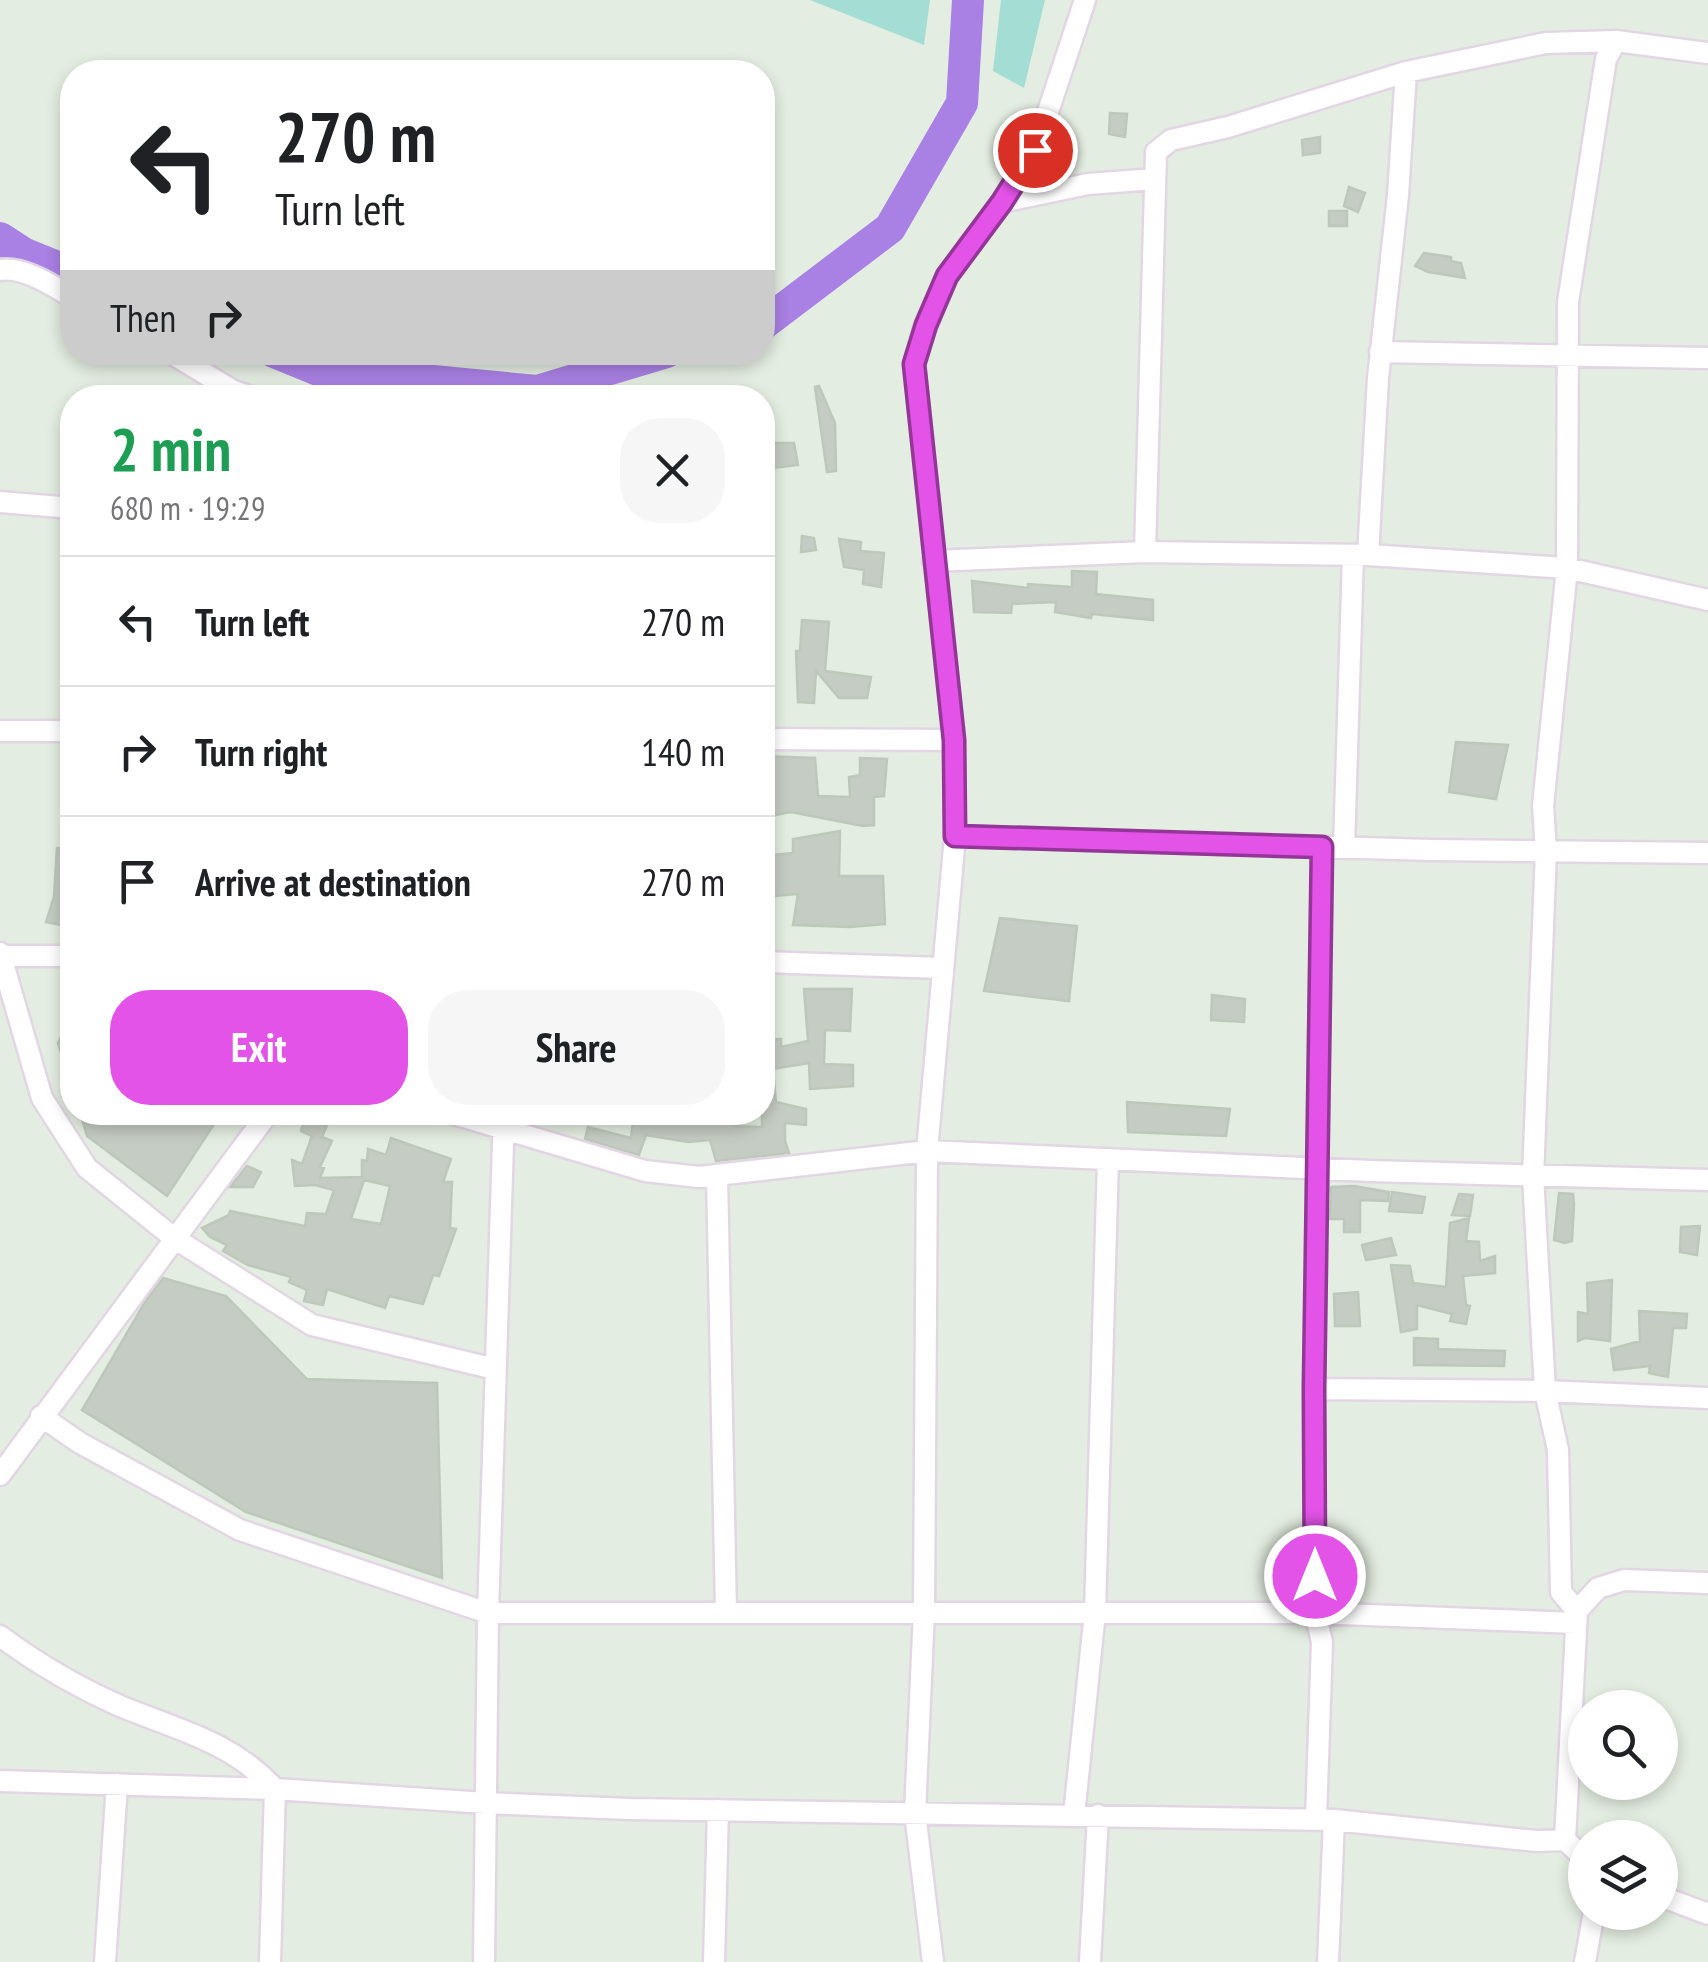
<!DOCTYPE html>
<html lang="en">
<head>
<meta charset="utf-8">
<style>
  body { margin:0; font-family:"PT Sans Narrow",sans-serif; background:#f6f6f6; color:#202124; height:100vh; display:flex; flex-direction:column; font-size:38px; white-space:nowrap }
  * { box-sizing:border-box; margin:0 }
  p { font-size:32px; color:#757577 }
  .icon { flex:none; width:55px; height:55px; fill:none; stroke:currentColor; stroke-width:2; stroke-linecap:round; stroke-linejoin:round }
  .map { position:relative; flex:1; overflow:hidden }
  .sheet { position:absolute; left:60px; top:385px; width:715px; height:740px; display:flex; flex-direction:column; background:#fff; border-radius:40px; box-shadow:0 5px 15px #0003 }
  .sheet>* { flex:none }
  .banner { position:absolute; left:60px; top:60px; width:715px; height:305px; border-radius:40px; box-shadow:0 5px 15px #0003; background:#fff; color:#202124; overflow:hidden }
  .buttons { position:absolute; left:1568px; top:1690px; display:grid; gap:20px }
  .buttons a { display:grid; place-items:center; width:110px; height:110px; border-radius:50%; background:#fff; box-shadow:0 5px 15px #0003; font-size:50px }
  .pin { position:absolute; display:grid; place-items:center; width:85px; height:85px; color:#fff; margin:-42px; border:5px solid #fff; border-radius:50%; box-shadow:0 2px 10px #0007 }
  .me { position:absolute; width:110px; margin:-55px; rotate:0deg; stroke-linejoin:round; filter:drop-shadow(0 0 8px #0008) }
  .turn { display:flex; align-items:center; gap:35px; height:210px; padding:0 50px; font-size:45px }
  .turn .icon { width:130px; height:130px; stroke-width:2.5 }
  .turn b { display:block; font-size:70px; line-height:85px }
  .then { display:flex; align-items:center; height:95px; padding:0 50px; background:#0003; gap:20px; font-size:38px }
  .round { display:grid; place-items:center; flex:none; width:105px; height:105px; border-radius:40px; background:#f6f6f6 }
  .overview { display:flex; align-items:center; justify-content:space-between; height:170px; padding:0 50px }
  h1 { font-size:60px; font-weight:600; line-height:75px; color:#1e9e55 }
  .button { display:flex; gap:20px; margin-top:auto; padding:20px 50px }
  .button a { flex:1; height:115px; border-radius:40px; background:#e353e8; color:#fff; font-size:40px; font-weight:600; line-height:115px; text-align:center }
  .button a+a { background:#f6f6f6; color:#202124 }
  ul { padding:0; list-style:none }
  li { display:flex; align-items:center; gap:30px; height:130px; padding:0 50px; border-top:2px solid #e0e0e0 }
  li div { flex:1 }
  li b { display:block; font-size:38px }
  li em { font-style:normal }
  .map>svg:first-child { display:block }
  .green { fill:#a4ddd3 }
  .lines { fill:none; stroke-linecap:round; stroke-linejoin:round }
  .river { stroke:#a980e3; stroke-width:32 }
  .building { fill:#c5ccc3; stroke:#bdc8bb; stroke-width:2.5; fill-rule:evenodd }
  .minor-casing { stroke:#e3d6e4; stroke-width:25 }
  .minor { stroke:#fff; stroke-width:20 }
  .route-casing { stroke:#943697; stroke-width:25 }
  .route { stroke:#e353e8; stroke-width:18 }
</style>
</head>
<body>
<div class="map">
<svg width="1708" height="1962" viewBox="0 0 1708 1962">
  <rect width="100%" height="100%" fill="#e4ede1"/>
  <path class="green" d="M810,0H930L924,45Z
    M1001,0H1045L1024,88L993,71Z"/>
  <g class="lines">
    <path class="river" d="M0,238L23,253L72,273
      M762,325L890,228L962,103L968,0
      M274,352L318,370L537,391L667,352"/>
  </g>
  <path class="building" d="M1110,113L1127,114L1125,137L1109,134Z
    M1320,137V153L1303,155L1302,140Z
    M1349,187L1365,193L1358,212L1344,206Z
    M1329,211H1347V226H1329Z
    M1424,253L1451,257V261L1461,263L1465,278L1428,272L1415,266Z
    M819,386L835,423L836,471L827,472L815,387Z
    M764,443H794L798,465L773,468Z
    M802,536L814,538L816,550L801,552Z
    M839,539L861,542L860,551L884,553L881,587L863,584L864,570L844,567Z
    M1072,571L1097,572L1096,594L1153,600V620L1092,614L1091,618L1055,612L1056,602L1012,604L1011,613L974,612L972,581L1028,588V584L1072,587Z
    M802,620L829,622L825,671L871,677L867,698H839L816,671L814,703L798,702L796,651H800Z
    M1456,742L1508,745L1496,799L1449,792Z
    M762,756L815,758L818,796L850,797L849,777L860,775V758L887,759L884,796L874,797V825L863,826L791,812L764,817Z
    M840,831L839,876H883L885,924L850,927L793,925L798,894L762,897V856L793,853V839Z
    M57,848L72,849V887L66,926L46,922L54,897Z
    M1000,918L1077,926L1069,1001L984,991Z
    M804,989H852L850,1031L825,1030L824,1064L853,1065V1086L810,1089L809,1063L766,1070L763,1041L781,1039V1047L808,1041Z
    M1212,995L1245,999L1244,1022L1211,1020Z
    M72,1013V1079H69L58,1043Z
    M762,1070H773L776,1102L806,1109V1125L785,1123V1141L789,1153L716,1161L710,1140L688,1142L646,1135L639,1155L585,1139L588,1127L631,1138L634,1112H735L733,1126L762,1127Z
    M1127,1102L1230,1109L1226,1136L1128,1132Z
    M80,1112H222L167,1196L87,1136Z
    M306,1112L331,1116L322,1137L332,1141L320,1167L324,1168L320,1178L362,1177V1160L367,1161L368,1149L386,1155L391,1138L451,1159L443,1182H452L450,1228L456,1229L439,1276L433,1275L423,1304L389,1296L385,1308L327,1289L323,1305L304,1301L307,1290L289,1282L291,1277L248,1265L223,1251L227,1245L210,1237L202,1228L229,1215L230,1211L305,1226L307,1213L326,1214L334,1190L315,1185L295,1186L292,1160L302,1164L312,1136L301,1131ZM364,1180L390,1186L381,1224L351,1219Z
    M247,1166L261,1172L253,1187H230Z
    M1354,1186L1389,1192L1388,1201L1360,1200V1232H1344V1219H1330L1331,1187Z
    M1392,1192L1425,1197L1422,1213L1389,1211Z
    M1559,1193L1573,1194L1574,1204L1572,1241L1565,1243L1554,1240Z
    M1459,1194L1473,1195L1470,1216L1452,1215Z
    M1469,1218L1466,1241L1479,1242L1480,1261L1495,1256V1273L1463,1276L1466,1305L1470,1306L1466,1324L1450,1321L1452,1314L1417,1305V1329L1401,1332L1391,1265L1410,1266L1413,1283L1446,1287L1450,1223Z
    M1700,1226L1697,1255L1680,1252L1681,1227Z
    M1391,1238L1396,1255L1366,1260L1362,1245Z
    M163,1278L226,1296L307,1379L437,1383L442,1578L246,1512L82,1410L145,1302Z
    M1612,1280L1610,1341L1585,1338L1578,1341V1312L1588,1314L1587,1283Z
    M1358,1292L1360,1326H1335L1334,1294Z
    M1639,1311L1687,1314L1686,1328H1673L1668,1377L1649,1373L1650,1366L1614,1370L1611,1349L1640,1341Z
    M1414,1338L1438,1339V1349L1505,1351L1504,1366L1414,1365Z"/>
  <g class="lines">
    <defs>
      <path id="minor" d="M1002,202L1088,184L1155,179
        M0,270C23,266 53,286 72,297
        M169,352L232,390L253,398
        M1380,352L1708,358
        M0,502L72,508
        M1145,552L1156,152L1171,140L1228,127L1406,72L1546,43L1616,41L1708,53
        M1368,555L1378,378L1398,195L1406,72
        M933,561L1145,552L1368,555L1567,568L1708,600
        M0,731H72
        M762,739L954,740
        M955,836L1431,850L1708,853
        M1344,848L1353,555
        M0,953L42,1098L87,1168L174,1238L312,1325L495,1369
        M0,956H72
        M762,962L942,968
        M447,1112L645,1171L699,1177L927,1151L1371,1171L1708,1180
        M717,1175L726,1612
        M1314,1389L1545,1391L1708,1398
        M41,1416L80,1443L240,1530L488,1613H1315L1576,1623
        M0,1475L269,1112
        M1577,1611L1561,1592L1558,1450L1545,1391L1533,1176L1546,851L1543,806L1567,568L1568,302L1606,59L1616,41
        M0,1636C39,1665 75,1686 120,1706C178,1730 231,1741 275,1789L270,1962
        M0,1781L275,1789L486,1803L629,1809L1334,1820L1536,1841L1565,1840
        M1074,1815L1095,1612L1108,1159
        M1316,1819L1322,1642L1315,1613L1314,1389L1322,847
        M1585,1859L1565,1840L1577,1611L1598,1588L1624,1580L1708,1583
        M1660,1896L1708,1914
        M105,1962L117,1784
        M484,1962L488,1613L504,1112
        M714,1962L718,1810
        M933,1962L915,1813L924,1611L927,1151L955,836L954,740L914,364L925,325L947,276L1002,202L1035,151L1085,0
        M1090,1962L1098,1815
        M1328,1962L1334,1820
        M1585,1962L1594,1912"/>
    </defs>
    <use href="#minor" class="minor-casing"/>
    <use href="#minor" class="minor"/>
  </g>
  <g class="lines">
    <defs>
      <path id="route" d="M1035,150L1002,202L947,276L926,325L914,364L954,740L955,836L1322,847L1314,1389L1315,1576"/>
    </defs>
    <use href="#route" class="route-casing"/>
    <use href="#route" class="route"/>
  </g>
</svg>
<div class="buttons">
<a><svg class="icon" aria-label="search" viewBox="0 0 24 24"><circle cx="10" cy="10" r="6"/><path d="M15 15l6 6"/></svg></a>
<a><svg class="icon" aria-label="layers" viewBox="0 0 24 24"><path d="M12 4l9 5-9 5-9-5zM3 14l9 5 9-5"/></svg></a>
</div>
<div class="pin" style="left:1035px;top:150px;background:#d93025"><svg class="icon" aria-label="arrive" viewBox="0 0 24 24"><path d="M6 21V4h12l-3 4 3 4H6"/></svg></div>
<svg class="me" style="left:1315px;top:1576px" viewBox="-20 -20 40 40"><circle r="17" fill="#e353e8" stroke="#fff" stroke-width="3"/><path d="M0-11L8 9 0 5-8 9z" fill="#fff"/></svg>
<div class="banner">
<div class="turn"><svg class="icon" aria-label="left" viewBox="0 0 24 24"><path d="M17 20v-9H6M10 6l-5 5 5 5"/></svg><div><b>270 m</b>Turn left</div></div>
<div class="then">Then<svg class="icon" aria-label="right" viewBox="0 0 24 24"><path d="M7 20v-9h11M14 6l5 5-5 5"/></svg></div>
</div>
<section class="sheet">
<div class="overview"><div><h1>2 min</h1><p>680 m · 19:29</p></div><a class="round"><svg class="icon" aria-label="close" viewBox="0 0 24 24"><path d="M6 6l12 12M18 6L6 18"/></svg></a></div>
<ul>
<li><svg class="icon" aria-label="left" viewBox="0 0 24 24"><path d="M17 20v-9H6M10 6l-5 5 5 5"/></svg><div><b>Turn left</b></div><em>270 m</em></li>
<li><svg class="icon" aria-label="right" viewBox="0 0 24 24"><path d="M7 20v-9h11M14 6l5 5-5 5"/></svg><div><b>Turn right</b></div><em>140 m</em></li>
<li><svg class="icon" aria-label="arrive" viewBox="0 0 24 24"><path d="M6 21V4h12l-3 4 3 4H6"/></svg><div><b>Arrive at destination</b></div><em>270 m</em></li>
</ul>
<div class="button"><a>Exit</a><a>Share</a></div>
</section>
</div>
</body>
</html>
